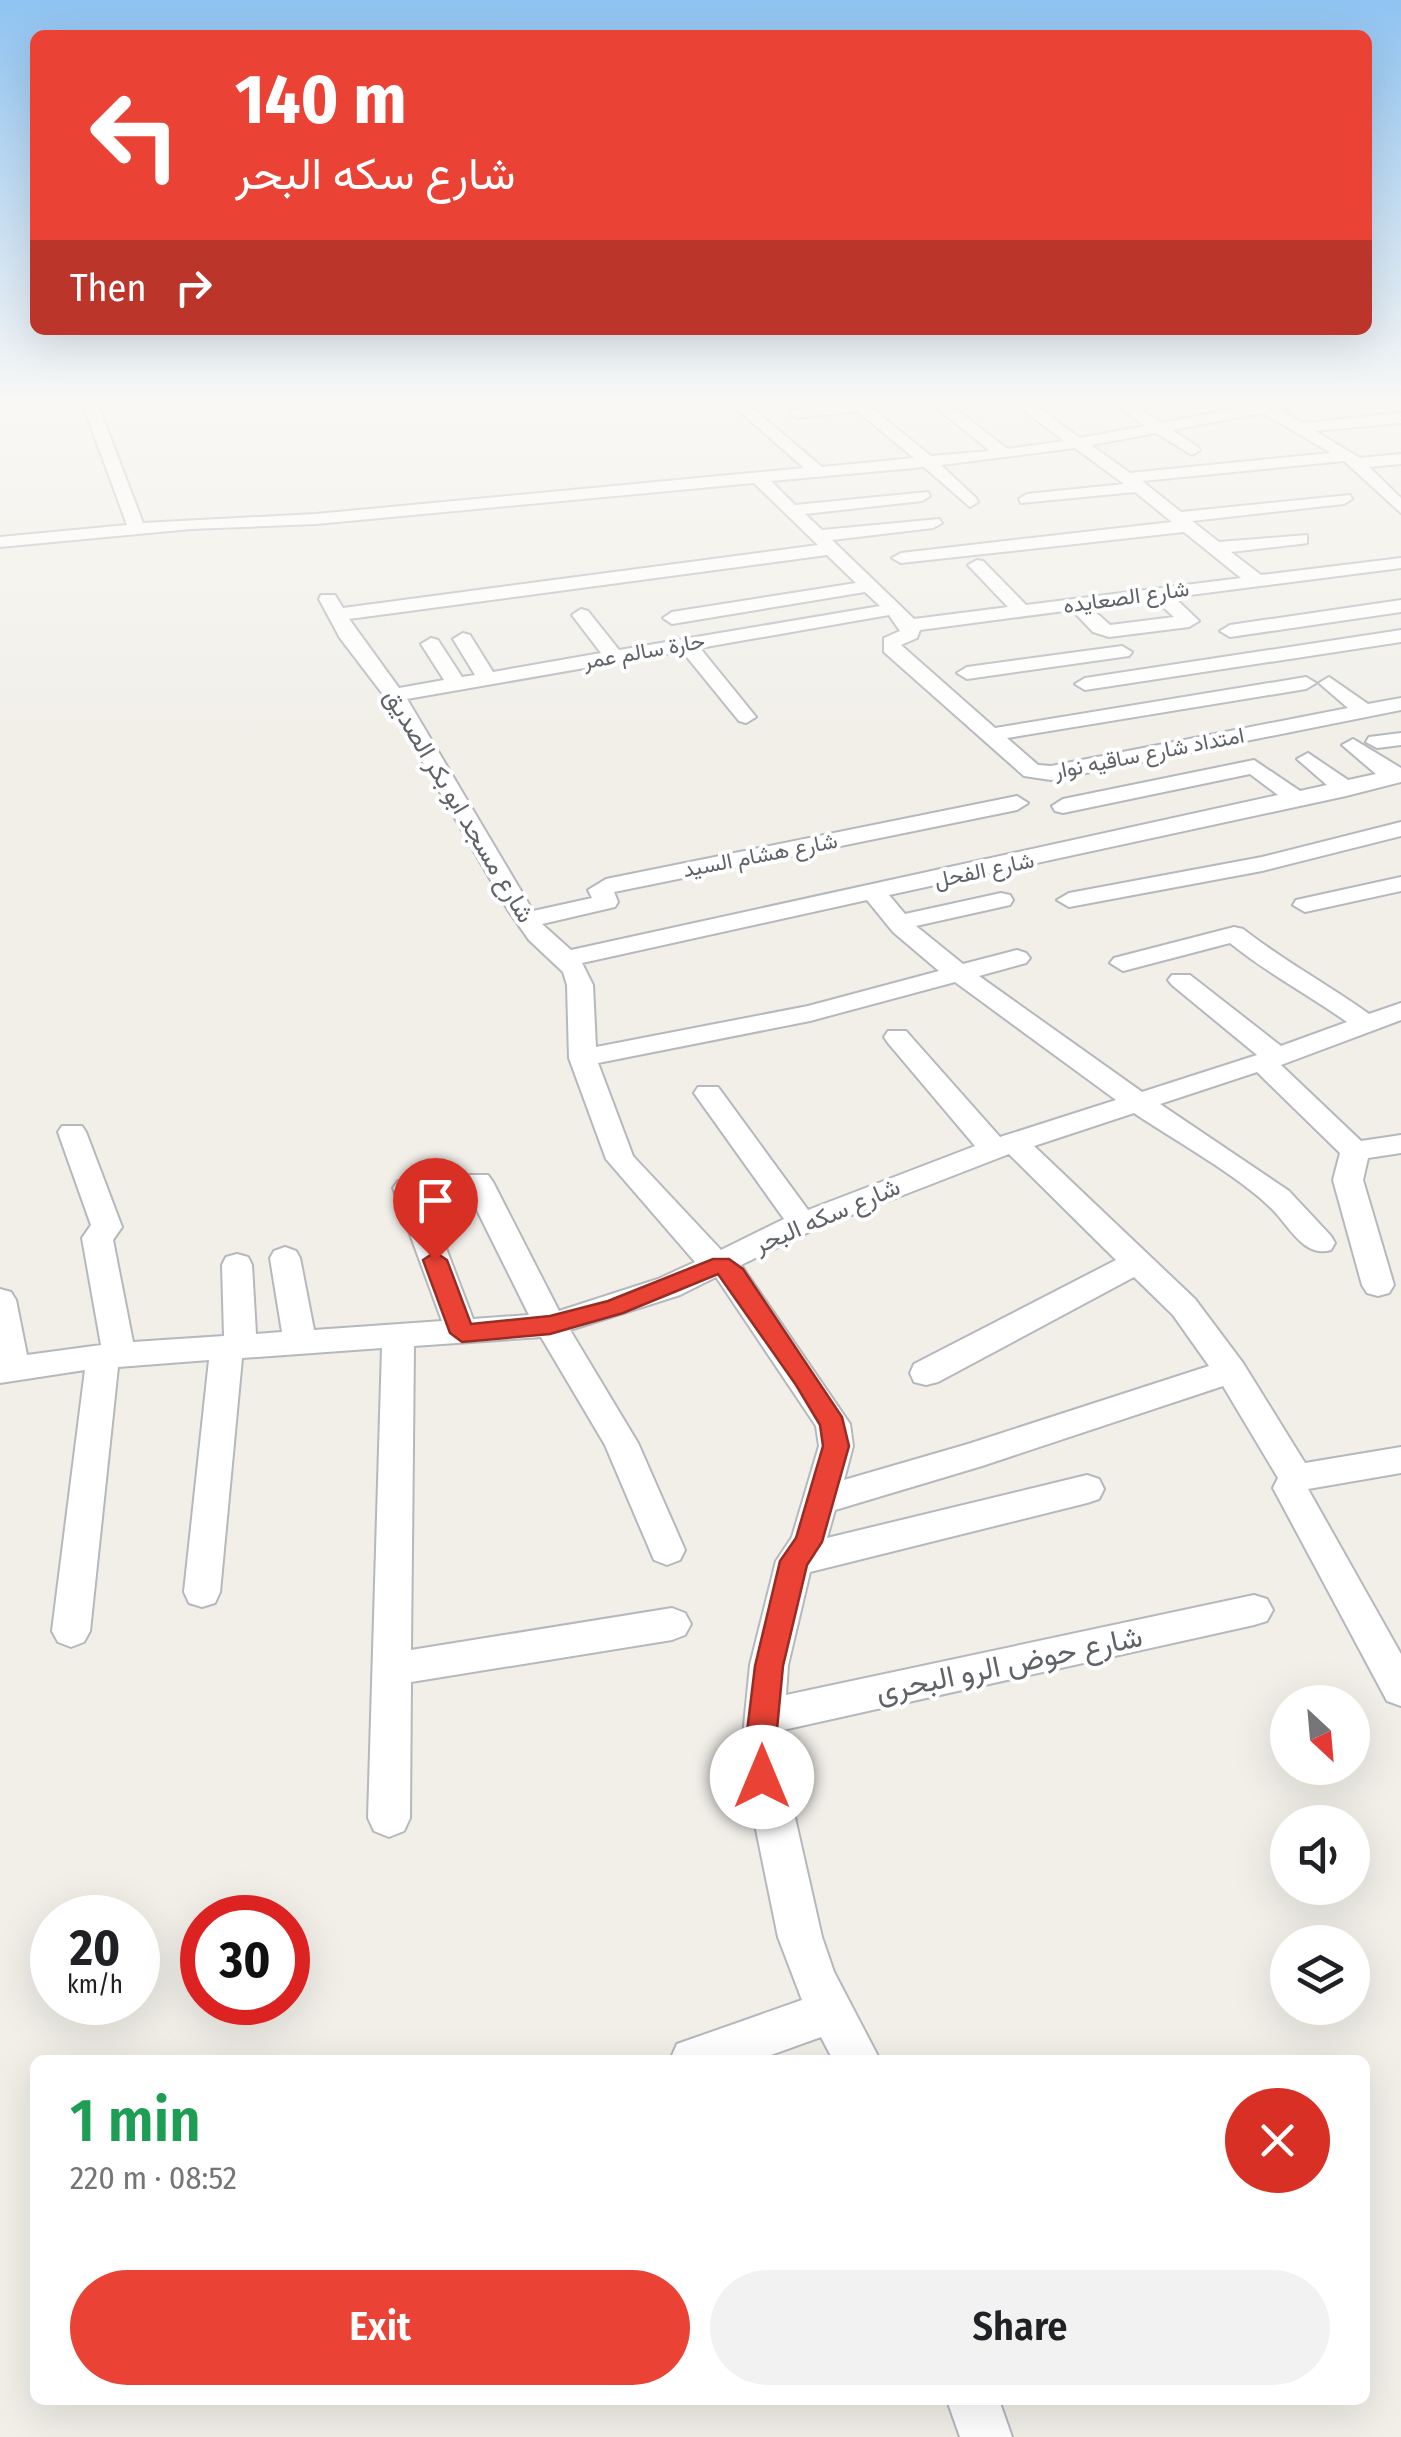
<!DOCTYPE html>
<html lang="en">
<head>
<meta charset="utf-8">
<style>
  body { margin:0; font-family:"Fira Sans Condensed",Vazirmatn,sans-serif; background:#f2f2f2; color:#202124; height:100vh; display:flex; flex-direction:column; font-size:38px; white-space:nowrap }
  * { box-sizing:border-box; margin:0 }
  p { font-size:32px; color:#757577 }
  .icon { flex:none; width:55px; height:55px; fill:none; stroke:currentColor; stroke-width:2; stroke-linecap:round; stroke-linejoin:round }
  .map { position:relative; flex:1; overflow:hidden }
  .details { position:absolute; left:30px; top:2055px; width:1340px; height:350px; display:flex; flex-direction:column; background:#fff; border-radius:15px; box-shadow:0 10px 40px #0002 }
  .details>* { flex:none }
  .hud { position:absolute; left:30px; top:30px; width:1342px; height:305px; border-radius:15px; box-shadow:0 10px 40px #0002; background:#ea4335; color:#fff; overflow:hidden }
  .needle { width:65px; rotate:154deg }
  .controls { position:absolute; left:1270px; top:1685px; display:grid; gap:20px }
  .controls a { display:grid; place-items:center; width:100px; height:100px; border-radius:50%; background:#fff; box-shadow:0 10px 40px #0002; font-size:50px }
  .speed { position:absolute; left:30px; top:1895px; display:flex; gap:20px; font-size:50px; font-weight:700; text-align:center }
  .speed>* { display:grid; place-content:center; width:130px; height:130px; border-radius:50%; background:#fff; box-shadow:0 10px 40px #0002; line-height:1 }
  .speed small { font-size:25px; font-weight:400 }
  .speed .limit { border:15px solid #d22; background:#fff; color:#111 }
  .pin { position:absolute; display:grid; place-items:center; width:85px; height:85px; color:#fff; margin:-102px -42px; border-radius:50% 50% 50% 0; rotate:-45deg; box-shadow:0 0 10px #0007 }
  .pin .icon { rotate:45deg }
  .me { position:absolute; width:110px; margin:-55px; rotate:0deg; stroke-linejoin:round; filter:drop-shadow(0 0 8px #0008) }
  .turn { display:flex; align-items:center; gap:35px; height:210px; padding:0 40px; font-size:45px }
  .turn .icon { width:130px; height:130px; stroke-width:2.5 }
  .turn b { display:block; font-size:70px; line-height:85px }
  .then { display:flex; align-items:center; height:95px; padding:0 40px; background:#0003; gap:20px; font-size:38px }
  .round { display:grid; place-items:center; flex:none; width:105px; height:105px; border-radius:52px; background:#f2f2f2 }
  .overview { display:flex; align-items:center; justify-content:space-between; height:170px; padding:0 40px }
  h1 { font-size:60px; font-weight:600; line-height:75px; color:#1e9e55 }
  .action { display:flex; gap:20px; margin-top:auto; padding:20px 40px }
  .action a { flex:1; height:115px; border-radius:60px; background:#ea4335; color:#fff; font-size:40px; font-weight:600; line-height:115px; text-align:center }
  .action a+a { background:#f2f2f2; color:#202124 }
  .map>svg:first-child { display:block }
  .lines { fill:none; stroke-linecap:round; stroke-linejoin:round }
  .street-casing { stroke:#b5b8bc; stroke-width:4 }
  .street { fill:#fff; fill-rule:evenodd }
  .route { fill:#ea4335; stroke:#982c22; stroke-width:2.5 }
  .labels { text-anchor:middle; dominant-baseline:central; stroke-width:8; stroke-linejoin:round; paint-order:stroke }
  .far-street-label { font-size:22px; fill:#5f6368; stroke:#fff }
  .street-label { font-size:25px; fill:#5f6368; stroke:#fff }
  .near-street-label { font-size:30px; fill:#5f6368; stroke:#fff }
</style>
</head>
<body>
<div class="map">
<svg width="1401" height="2437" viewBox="0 0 1401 2437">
  <rect width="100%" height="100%" fill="#f1efe8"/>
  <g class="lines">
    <defs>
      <path id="street" d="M82,402H97L143,523L316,514L804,468L729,402H745L822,467L914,458L857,411L797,418L789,413L792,410L864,402L931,456L990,451L929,402H946L1008,449L1064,441L1013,402H1030L1080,438L1145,426L1113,402H1130L1161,423L1272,402H1304L1280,410L1302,423L1401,413V423L1315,431L1360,458L1401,454V464L1369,467L1401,498V513L1344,461L1142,481L1181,512L1350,495L1352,499L1344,504L1192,521L1219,542L1307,535V543L1301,544L1231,552L1261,575L1401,558V568L1174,597L1199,621L1189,627L1109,637L1093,632L1072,610L920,630L917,638L901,645L995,728L1306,677L1316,683L1306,689L1007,738L1038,765L1051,766L1348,708L1319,683L1329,677L1368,704L1401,698V710L1051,780L1024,776L884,652V638L900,631L889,615L700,648L756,717L746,723L739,721L682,651L407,699L533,911L592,898L588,890L606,879L1017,796L1028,803L1017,810L614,892L618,902L615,907L542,924L571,950L1278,795L1250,774L1063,813L1055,811L1052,806L1063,799L1254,760L1300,791L1327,785L1297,759L1308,753L1348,780L1376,774L1342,745L1353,739L1401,768V782L1346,796L889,895L905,914L1001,893L1010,895L1013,900L1010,905L916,926L963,964L1017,950L1026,953L1030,958L1026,963L979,976L1142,1092L1257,1055L1172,985L1168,980L1172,975H1190L1281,1046L1347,1022C1307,994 1267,973 1230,943L1123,971L1110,963L1114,958L1234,927L1243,929C1284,961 1327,984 1369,1014L1401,1003V1020L1281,1065L1361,1141L1401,1135V1153L1368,1158L1363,1180L1394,1285L1389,1293L1378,1296L1367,1293L1362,1285L1333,1180L1340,1153L1257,1072L1160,1104L1289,1191L1331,1236L1335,1243L1331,1250C1303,1258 1289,1225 1271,1208C1239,1176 1174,1140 1134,1113L1034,1146L1195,1299L1243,1363L1305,1463L1401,1447V1473L1308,1489L1401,1654V1706L1387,1701L1273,1488L1278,1478L1223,1386L982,1466L835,1510L827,1538L1087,1475L1099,1479L1104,1489L1099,1499L1087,1503L810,1572L788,1665L786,1695L1254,1595L1267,1599L1273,1610L1267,1621L1254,1625L783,1730L781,1756L822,1937L834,1972L880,2060H833L821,2037L757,2060H670L677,2044L802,2000L778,1937L741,1756L750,1665L776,1561L792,1537L819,1446L816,1426L716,1277L680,1295L570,1330L638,1443L685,1550L680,1560L667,1565L654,1560L605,1445L541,1337L414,1346L411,1650L672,1608L685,1613L691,1624L685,1635L672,1640L411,1682L410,1818L404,1831L389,1837L374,1831L368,1818L382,1348L242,1358L220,1592L215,1603L202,1607L189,1603L184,1592L209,1360L118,1367L90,1631L84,1642L71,1647L58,1642L52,1631L85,1370L0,1383V1289L11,1292L16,1300L27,1355L101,1345L82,1238L91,1225L58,1132L62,1126H82L86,1132L122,1227L113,1240L133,1342L224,1336L222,1265L226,1257L237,1254L248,1257L252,1265L256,1334L282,1332L270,1258L274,1251L285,1247L296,1251L300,1258L314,1330L442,1321L393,1188L398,1181H418L423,1188L473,1319L529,1315L463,1182L468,1175H488L493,1182L559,1311L658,1279L695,1262L606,1159L569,1058L567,985L563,972L529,940L508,910L385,697L340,638L319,599L321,595H335L343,608L818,545L754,483L316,524L191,529L0,547V537L127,525ZM1263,413L1331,453L1130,473L1091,445L1156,433L1192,455L1200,450L1198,447L1172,430ZM1075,448L1124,484L1027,494L1019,499L1021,503L1135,492L1172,522L901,553L892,558L901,563L1184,532L1241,578L1026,605L983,561L977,560L968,565L1008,607L914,619L832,540L933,528L942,523L939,519L822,530L805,514L922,501L930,496L928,492L795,505L771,481L924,467L970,507L978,502L976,498L941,465ZM827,555L856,583L672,612L663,618L672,624L865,592L880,606L619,650L588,611L581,609L572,615L601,653L493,672L470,635L463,633L453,639L475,675L462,677L438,640L431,638L421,644L444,680L399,688L349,619ZM1155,600L1174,617L1110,625L1091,608ZM867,900L893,932L939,971L808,1006L596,1047L593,985L582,963ZM955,982L1116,1100L1000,1137L906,1031H888L884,1037L888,1043L975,1146L808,1210L718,1087H698L694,1093L784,1219L721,1250L633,1156L598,1063L810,1021ZM1009,1154L1116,1260L914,1364L910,1373L914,1382L926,1385L938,1382L1134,1277L1173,1315L1209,1366L968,1444L844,1480L853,1446L850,1424L741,1265L813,1230Z
        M1401,600V612L1230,637L1220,631L1230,625Z
        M1401,630V642L1085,690L1075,684L1085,678Z
        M1122,646L1132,652L1129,656L967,679L957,673L967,667Z
        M1401,733V745L1377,748L1366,742L1369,737Z
        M1401,822V836L1262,871L1069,907L1057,900L1069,893L1262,857Z
        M1401,877V891L1305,912L1293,905L1296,900Z
        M947,2400H999L1012,2437H960Z"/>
    </defs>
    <use href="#street" class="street-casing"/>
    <use href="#street" class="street"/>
  </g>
  <linearGradient id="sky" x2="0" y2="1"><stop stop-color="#8fc3f1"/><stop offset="0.54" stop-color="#f9f8f5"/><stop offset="1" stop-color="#f9f8f5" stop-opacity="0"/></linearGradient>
  <rect width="1401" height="743" fill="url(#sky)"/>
  <path class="route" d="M435,1252L447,1260L471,1324L550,1316L608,1301L713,1259H729L743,1269L842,1417L849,1446L822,1542L807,1565L783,1666L776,1740L778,1777L773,1787L762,1791L751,1787L747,1777L746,1740L755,1666L780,1561L796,1538L823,1446L820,1425L796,1385L718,1274L623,1313L550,1334L462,1342L450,1333L423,1260Z"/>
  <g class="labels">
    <g class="far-street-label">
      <text transform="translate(1126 597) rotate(-8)">شارع الصعايده</text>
      <text transform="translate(644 651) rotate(-10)">حارة سالم عمر</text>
      <text transform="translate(1149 753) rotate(-11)">امتداد شارع ساقيه نوار</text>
      <text transform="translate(760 855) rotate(-11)">شارع هشام السيد</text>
      <text transform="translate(984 870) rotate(-12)">شارع الفحل</text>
    </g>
    <g class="street-label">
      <text transform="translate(459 806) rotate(59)">شارع مسجد ابو بكر الصديق</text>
      <text transform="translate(827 1216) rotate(-23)">شارع سكه البحر</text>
    </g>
    <g class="near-street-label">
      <text transform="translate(1009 1664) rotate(-12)">شارع حوض الرو البحرى</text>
    </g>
  </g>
</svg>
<div class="controls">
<a><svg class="needle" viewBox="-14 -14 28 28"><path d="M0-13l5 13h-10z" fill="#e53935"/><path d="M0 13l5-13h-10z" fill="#757577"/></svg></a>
<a><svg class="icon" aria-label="sound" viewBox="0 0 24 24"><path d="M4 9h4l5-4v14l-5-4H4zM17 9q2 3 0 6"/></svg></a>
<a><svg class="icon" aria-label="layers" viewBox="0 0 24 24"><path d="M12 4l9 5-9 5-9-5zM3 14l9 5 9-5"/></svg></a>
</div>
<div class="speed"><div>20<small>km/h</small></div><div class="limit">30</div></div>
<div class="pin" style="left:435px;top:1260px;background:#d93025"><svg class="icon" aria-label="arrive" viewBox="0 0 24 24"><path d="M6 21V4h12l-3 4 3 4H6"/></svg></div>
<svg class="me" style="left:762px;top:1777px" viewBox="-20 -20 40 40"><circle r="19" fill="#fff"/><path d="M0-13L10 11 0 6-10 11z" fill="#ea4335"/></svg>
<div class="hud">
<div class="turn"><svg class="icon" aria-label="left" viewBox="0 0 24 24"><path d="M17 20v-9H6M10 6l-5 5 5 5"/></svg><div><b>140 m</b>شارع سكه البحر</div></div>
<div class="then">Then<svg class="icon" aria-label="right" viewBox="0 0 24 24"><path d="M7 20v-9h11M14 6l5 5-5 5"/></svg></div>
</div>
<section class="details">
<div class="overview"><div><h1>1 min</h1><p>220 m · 08:52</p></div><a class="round" style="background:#d93025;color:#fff"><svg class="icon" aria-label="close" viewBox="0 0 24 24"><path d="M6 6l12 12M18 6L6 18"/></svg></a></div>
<div class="action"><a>Exit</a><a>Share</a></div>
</section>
</div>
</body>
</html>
